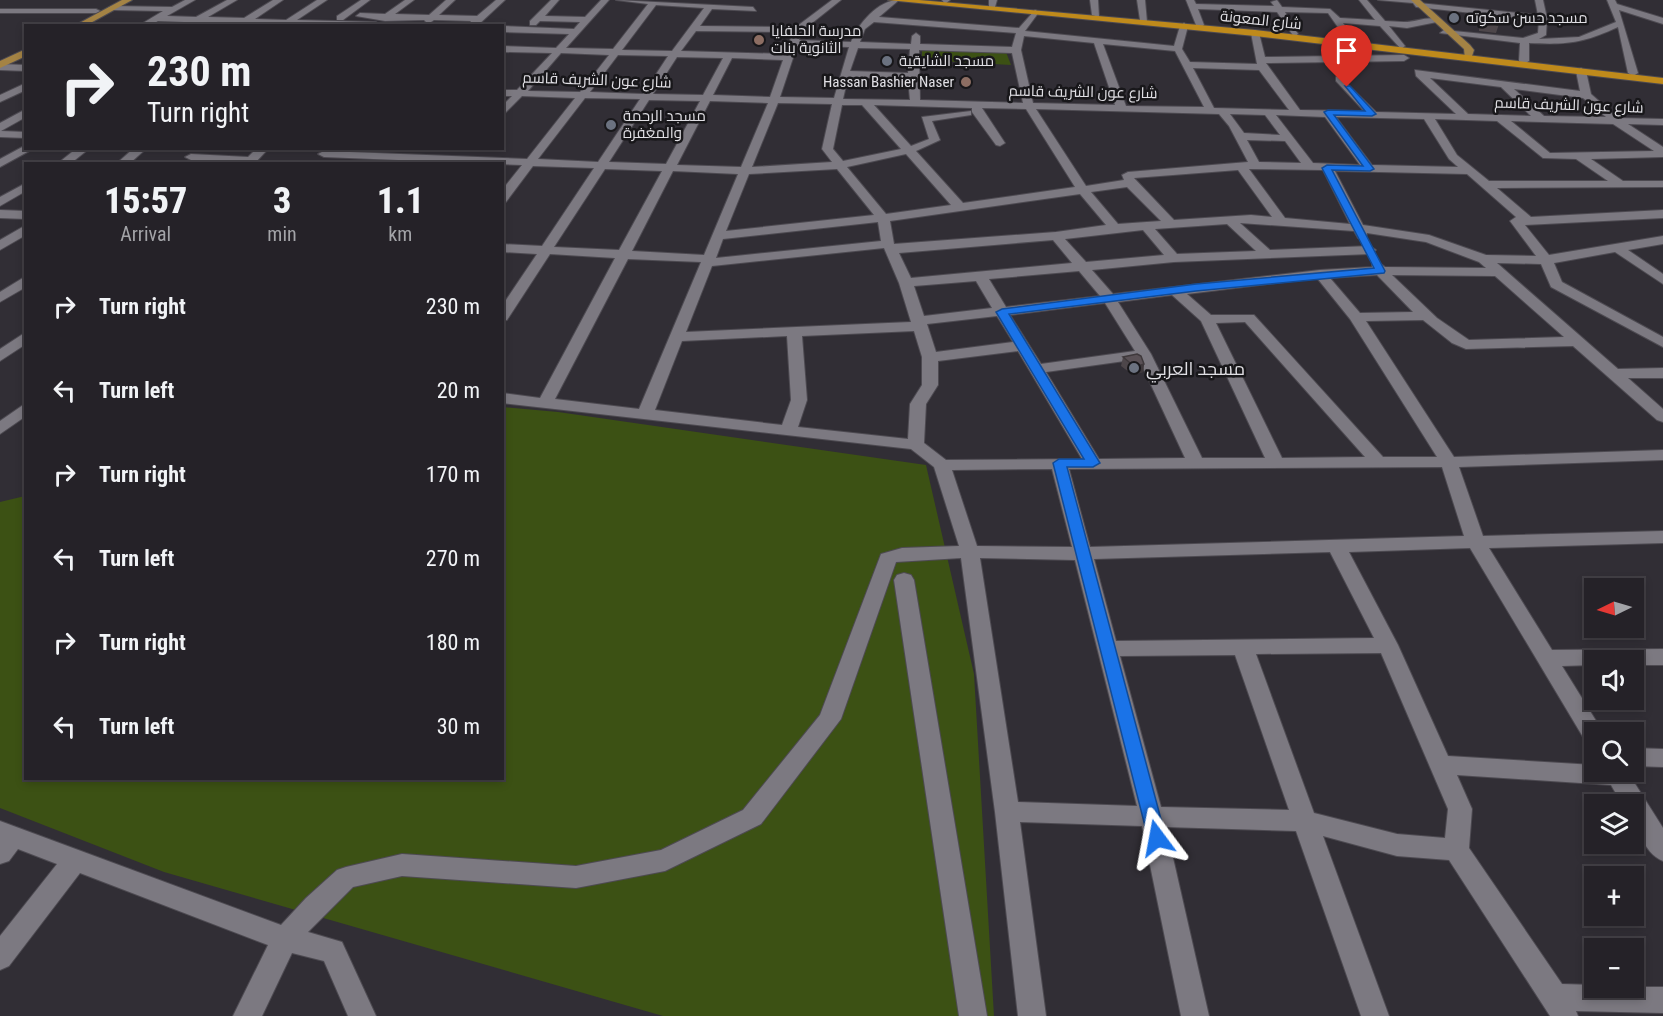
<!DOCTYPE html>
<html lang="en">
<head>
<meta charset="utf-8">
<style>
  body { margin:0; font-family:"Roboto Condensed",Cairo,sans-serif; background:#312f34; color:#f1f3f6; height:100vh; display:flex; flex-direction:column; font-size:22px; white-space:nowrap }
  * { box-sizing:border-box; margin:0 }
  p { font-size:20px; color:#a3a4a8 }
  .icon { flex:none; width:33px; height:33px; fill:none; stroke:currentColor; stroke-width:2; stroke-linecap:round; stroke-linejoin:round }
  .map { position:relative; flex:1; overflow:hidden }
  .details { position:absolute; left:24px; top:162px; width:480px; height:618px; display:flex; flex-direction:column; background:#252228; border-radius:0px; box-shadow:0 3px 9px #0003,0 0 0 2px #423f45 }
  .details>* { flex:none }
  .guide { position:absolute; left:24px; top:24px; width:480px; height:126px; border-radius:0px; box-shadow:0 3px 9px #0003,0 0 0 2px #423f45; background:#252228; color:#f1f3f6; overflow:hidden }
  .needle { width:39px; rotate:265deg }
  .tools { position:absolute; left:1584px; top:578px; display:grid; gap:12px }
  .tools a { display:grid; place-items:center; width:60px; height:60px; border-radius:0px; background:#252228; box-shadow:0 3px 9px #0003,0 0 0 2px #423f45; font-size:30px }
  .pin { position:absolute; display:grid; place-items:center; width:51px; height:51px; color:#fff; margin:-62px -26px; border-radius:50% 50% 50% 0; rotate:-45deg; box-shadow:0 0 6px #0007 }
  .pin .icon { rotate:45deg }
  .me { position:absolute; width:66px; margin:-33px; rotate:347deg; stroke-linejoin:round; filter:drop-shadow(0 0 4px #0008) }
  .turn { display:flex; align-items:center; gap:21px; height:126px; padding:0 24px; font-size:27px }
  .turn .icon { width:78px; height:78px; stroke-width:2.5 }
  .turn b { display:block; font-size:42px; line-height:51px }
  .eta { display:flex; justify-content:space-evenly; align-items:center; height:102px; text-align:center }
  .eta b { font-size:36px; font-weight:800; line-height:42px }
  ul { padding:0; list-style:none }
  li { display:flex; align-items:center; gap:18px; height:84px; padding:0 24px }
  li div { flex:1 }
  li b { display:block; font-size:22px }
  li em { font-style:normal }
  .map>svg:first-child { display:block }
  .green { fill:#3c5114 }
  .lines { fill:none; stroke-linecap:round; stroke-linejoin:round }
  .minor-casing { stroke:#4d4a51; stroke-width:2 }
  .major-casing { stroke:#4d4a51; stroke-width:2 }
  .highway-casing { stroke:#4d4a51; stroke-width:2 }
  .minor { fill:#7c7981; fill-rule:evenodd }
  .major { fill:#a48344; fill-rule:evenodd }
  .highway { fill:#bf8a1b; fill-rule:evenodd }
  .wall { fill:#4d464a }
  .shaded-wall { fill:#3f393c }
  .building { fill:#5a5156; stroke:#3f393c; stroke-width:1.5 }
  .route { fill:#1a73e8; stroke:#114b97; stroke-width:1.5 }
  .worship-dot { fill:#6b7280; stroke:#18171a; stroke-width:2 }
  .education-dot { fill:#8d6e63; stroke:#18171a; stroke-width:2 }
  .labels { text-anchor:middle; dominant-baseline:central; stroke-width:5; stroke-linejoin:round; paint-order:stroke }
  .far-poi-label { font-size:15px; fill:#e0dfe4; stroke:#18171a; text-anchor:start }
  .far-street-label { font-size:15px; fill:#e0dfe4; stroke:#18171a }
  .poi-label { font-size:18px; fill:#e0dfe4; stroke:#18171a; text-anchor:start }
</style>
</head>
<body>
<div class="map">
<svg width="1663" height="1016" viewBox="0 0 1663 1016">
  <rect width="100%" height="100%" fill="#312e35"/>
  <path class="green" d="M922,48L1006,52L1011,65L922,60Z
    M503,407L558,412L926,465L974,674L994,1016H663L164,872L0,808V502L25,496L26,778H502Z"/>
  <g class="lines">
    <defs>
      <path id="minor" d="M185,0H195L167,16L196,17L227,0H237L208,17L244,18L273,0H283L255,19L286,20L317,0H327L297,20L376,22L380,25L286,26L158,21L149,26H138L163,11L112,10L108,8L112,6L172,7Z
        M361,0H370L343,20H337V16Z
        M405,0H414L395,14L429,15L446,0H455L439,15L477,16L496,0H505L477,26H467L471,21L434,20L428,24L424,20L385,21L356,16L360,13L385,14Z
        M551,0H559L545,16L585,17L601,0H609L566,48L613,49L648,4L616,0L753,7L756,11L712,9L700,26L796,27L832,0H841L802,31L799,40L851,42C858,24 878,0 899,0L879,17L1019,28L1035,10L1039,12L1025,31L1174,46L1180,26L1184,23L1188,26L1182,49L1190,62L1257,64L1251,33L1255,30L1259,33L1265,57L1404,55L1409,58L1404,61L1266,63L1300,110L1364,111L1336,81V77L1339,76L1376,112L1456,114L1416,76L1415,70L1580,91L1576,71L1581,68L1586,71L1591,94L1618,118L1663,119V125L1628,124L1663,147V157L1591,159L1623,181H1663V187L1497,188L1531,217L1663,210V218L1525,225L1549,255L1663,236V244L1628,250L1663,274V284L1615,252L1554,263L1562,282L1663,337V347L1551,287L1541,264L1497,263L1618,369L1663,368V378H1628L1663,409V422L1657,420L1573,346L1466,349L1452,343L1423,320L1366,321L1454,457L1663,450V460L1459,467L1483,536L1663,531V543L1489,548L1552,650L1663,649V665H1634V660H1594V665L1562,666L1603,732H1594V745L1586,742L1470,548L1349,552L1398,645L1448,756L1594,765V771H1627L1663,828V861C1643,853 1634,823 1634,804H1622L1611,785L1457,775L1472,809L1469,848L1562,984L1594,985V987H1663V1013L1576,1011L1578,1016H1550L1449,860L1397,856L1323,836L1389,1016H1361L1296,831L1166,827L1209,1016H1181L1142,826L1020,822L1046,1016H1018L995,812L961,558L896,562L841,719L761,824L665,871L576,888L402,876L353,887L308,932L342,942L376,1016H348L324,961L292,953L262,1016H233L268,945L80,873L9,966L0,970V936L57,864L18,849L9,861L0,864V821L281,925L306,898L337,870L346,867L402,854L576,866L661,850L743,810L820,715L881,554L902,548L959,546L934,467L911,449L502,403V393L540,398L615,258L550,254L507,320L502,321V306L537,254L502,252V244L542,246L594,168L533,166L506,202H502V190L522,165L324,157L318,154L324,151L527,159L575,98L522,96L502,116V106L512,96H502V90H517L552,53L502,52V46L556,48L569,34L502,32V26L574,29L580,22L540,21L536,25H530V21ZM656,5L704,8L672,51L622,50ZM874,22L1016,33L1012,47L920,44V36L916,33L912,36L911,44L860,42L865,29ZM696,31L793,32L785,54L681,51ZM1024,36L1094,43L1115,105L1033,103L1021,50ZM1103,44L1175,51L1204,107L1126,106ZM797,46L849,47L834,98L780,97ZM858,48L910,49L908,73L850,71ZM919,50L1012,53L1023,103L920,100ZM561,53L609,55L580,92L528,91ZM618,55L668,56L643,94L590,92ZM677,57L723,58L703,95L653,94ZM732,58L783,60L770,97L713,95ZM1193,68L1259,70L1289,110L1214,108ZM848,77L908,79L910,100L843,99ZM1430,78L1501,87L1531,116L1468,114ZM1514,89L1583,98L1606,117L1544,116ZM585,98L640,99L598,162L538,159ZM649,100L700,101L666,164L609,162ZM710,101L768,103L741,167L677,165ZM778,103L832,104L822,149L832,162L752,167ZM842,105H862L901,149L843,161L833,149ZM874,105L972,108V112L996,145L1000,146L1005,143L982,108L1026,109L1075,187L963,203L916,151L940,140L932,121L971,115V111L922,117L929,139L911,146ZM1036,109L1219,114L1229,126L1248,162L1128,172L1122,175L1124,180L1086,186ZM1230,114L1265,115L1280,135L1244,133ZM1276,115L1325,117L1360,165L1313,163ZM1336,117L1424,119L1449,159L1458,167L1372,165ZM1435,119L1497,121L1543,158L1576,159L1608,181H1489L1457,155ZM1511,121L1613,124L1654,151L1550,153ZM1247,140L1285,141L1301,163L1259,162ZM906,154L951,205L886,214L847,167ZM605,169L662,171L619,250L554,247ZM837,169L874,215L726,231L749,174ZM1249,169L1323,170L1350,224L1285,218ZM1238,170L1272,217L1251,215L1174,220L1134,178ZM673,171L738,174L704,255L632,251ZM1335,171L1467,174L1516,217L1510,221L1536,256L1486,255L1429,235L1363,225ZM1127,187L1161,221L1118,224L1091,192ZM1080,194L1106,225L1056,232L894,244L890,221ZM878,222L881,241L716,258L723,239ZM1240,223L1354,231L1358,238H1366L1367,233L1426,242L1479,262L1486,268L1385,267L1377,261L1372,262V267L1320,270L1113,294L1092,270L1174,262L1370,254L1376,250L1370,246L1270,250ZM1227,224L1256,251L1177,254L1155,229ZM1143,230L1164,255L1086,262L1065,239ZM1053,240L1072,263L911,278L899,253ZM884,248L899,283L911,322L686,332L712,266ZM628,259L701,262L639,409L555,399ZM1079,271L1100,296L1006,307L989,279ZM1377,275L1413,312L1360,313L1330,278ZM1392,275L1495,276L1564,337L1469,340L1437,318ZM1317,278L1350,319L1437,457H1383L1254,315H1211L1187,294ZM976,281L992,308L924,316L914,286ZM1172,295L1201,321L1265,458H1202L1151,354L1118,302ZM1105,303L1135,351L1041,364L1010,315ZM997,316L1013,342L936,352L927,324ZM1245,322L1365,457L1282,458L1216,323ZM914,331L922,357V385L910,404L908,439L798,427L807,400L802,336ZM787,336L791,400L782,425L655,410L682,341ZM1018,351L1082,459L946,460L924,443L926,404L938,385V361ZM1139,359L1185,458L1099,459L1046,372ZM1442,467L1464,536L1090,547L1069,469ZM1052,469L1072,547L977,546L952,470ZM1330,552L1374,638L1116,641L1094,559ZM980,558L1075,560L1137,806L1018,802ZM1381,653L1448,809L1445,838L1397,834L1314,813L1256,654ZM1235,655L1289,810L1161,807L1120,656Z
        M942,0H950L945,4Z
        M989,0H997L995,7H989Z
        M1090,0H1098L1099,17L1092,15Z
        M1137,0H1145L1147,22L1140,20Z
        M1186,0H1194L1196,4L1274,6L1271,2L1277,0L1282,7L1330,9L1340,18L1375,20L1359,0H1367L1385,21C1391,21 1398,22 1404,22C1417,22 1431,14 1442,21L1407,28L1389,26L1405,46L1401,49L1380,26L1343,23L1356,41L1349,43L1328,13L1285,12L1298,34L1294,37L1277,12L1198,9L1204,25L1200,28L1196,25Z
        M1378,0H1420L1419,3L1538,15L1535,0H1543L1547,18L1546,35L1539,39L1579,37L1616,22L1607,0H1615L1617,4L1663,18V24L1619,10L1638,73L1633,76L1628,73L1618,27C1583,43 1568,45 1529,43V61L1524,64L1519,61L1520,43L1440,33L1444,30L1523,38L1538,33L1539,20L1416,7L1413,3Z
        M0,9H96L100,11L96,13H0Z
        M0,64L26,65V71L0,70Z
        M26,83V90L0,102V95Z
        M26,109V117L1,131L26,132V138L0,137V123Z
        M26,145V148H32L31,150L0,167V159Z
        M77,148H90L70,164H57Z
        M134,148H147L129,164H116Z
        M257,148H269L254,164L191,160L185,157L191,154L248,157Z
        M26,183V191L0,206V197Z
        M0,210L26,211V219L0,218Z
        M26,225V235L0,250V240Z
        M26,276V287L0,302V292Z
        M26,332V344L0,361V349Z
        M26,403V416L0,434V421Z
        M904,573L911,575L914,580L987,1016H959L894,580L897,575Z
        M1634,748L1663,749V767L1634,766Z"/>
      <path id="major" d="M122,0H132L85,26H74Z
        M1411,0H1420L1470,45L1474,50L1471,59H1465L1464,49Z
        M26,49V56L0,68V61Z"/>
      <path id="highway" d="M888,0H919L1255,30L1663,78V84L1255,36Z"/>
    </defs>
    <use href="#minor" class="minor-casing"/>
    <use href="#major" class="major-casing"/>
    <use href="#highway" class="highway-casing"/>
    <use href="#minor" class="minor"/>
    <use href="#major" class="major"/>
    <use href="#highway" class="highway"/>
  </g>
  <path class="wall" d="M1482,14L1499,24L1496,33L1479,31V22Z
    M1123,357L1144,364L1143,372L1133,375L1121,366Z"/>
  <path class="shaded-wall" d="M1144,364L1143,372L1133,375L1135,367Z"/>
  <path class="building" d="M1482,14L1499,16V24L1482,23Z
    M1137,354L1141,356L1144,364L1135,367L1123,357Z"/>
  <path class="route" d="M1345,86H1350L1376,114L1372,116L1334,115L1374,169L1370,171L1332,170L1385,271L1384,273L1196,291L1009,314L1100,463L1093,467H1067L1166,838L1163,844L1157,846L1150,844L1148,838L1053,463L1059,459H1084L996,312L1002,309L1196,284L1374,268L1322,168L1327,165L1363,166L1324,112L1328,110L1365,111Z"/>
  <g class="worship-dot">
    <circle cx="1454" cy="18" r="6"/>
    <circle cx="887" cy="61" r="6"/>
    <circle cx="611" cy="125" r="6"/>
    <circle cx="1134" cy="368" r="6"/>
  </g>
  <g class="education-dot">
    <circle cx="759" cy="40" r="6"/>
    <circle cx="966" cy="82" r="6"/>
  </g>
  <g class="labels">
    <g class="far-poi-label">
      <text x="1466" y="18">مسجد حسن سكوته</text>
      <text x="771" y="31">مدرسة الحلفايا<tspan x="771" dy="17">الثانوية بنات</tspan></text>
      <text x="899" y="61">مسجد الشايقية</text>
      <text x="954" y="82" text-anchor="end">Hassan Bashier Naser</text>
      <text x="623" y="116">مسجد الرحمة<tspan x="623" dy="17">والمغفرة</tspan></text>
    </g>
    <g class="far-street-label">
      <text transform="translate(1261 20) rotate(6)">شارع المعونة</text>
      <text transform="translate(597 80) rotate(2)">شارع عون الشريف قاسم</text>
      <text transform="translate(1083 92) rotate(1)">شارع عون الشريف قاسم</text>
      <text transform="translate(1569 105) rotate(2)">شارع عون الشريف قاسم</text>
    </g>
    <g class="poi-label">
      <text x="1146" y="368">مسجد العربي</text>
    </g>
  </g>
</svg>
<div class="tools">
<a><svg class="needle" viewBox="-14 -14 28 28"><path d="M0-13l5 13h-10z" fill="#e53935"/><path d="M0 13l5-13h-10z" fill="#a3a4a8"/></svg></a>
<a><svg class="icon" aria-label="sound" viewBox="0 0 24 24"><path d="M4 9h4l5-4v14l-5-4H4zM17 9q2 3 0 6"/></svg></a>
<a><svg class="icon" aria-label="search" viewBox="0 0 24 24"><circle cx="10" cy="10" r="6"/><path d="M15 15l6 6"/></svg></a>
<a><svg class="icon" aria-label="layers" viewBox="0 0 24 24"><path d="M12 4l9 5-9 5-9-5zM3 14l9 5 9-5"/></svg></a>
<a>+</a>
<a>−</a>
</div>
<div class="pin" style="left:1347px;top:87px;background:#d93025"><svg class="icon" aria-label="arrive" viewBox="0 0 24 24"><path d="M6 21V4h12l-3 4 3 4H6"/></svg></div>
<svg class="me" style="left:1157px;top:838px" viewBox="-20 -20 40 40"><path d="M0-17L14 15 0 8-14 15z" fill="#1a73e8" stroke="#fff" stroke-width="4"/></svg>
<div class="guide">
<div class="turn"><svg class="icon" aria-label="right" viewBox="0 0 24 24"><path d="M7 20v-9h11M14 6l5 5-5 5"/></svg><div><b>230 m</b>Turn right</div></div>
</div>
<section class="details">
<div class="eta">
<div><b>15:57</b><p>Arrival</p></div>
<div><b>3</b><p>min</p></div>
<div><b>1.1</b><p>km</p></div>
</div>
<ul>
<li><svg class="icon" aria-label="right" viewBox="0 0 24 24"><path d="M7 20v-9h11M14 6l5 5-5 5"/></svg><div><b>Turn right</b></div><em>230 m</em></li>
<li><svg class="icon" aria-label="left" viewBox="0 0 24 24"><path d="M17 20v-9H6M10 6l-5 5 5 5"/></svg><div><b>Turn left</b></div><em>20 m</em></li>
<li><svg class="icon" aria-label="right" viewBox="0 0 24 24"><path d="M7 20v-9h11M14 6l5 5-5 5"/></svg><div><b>Turn right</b></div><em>170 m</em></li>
<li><svg class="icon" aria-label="left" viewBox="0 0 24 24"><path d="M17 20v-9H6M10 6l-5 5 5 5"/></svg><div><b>Turn left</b></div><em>270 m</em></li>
<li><svg class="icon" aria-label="right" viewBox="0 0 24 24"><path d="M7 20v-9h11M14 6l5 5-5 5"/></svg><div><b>Turn right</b></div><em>180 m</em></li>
<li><svg class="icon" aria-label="left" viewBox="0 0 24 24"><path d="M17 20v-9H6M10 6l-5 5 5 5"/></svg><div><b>Turn left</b></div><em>30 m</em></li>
</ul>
</section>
</div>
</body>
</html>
